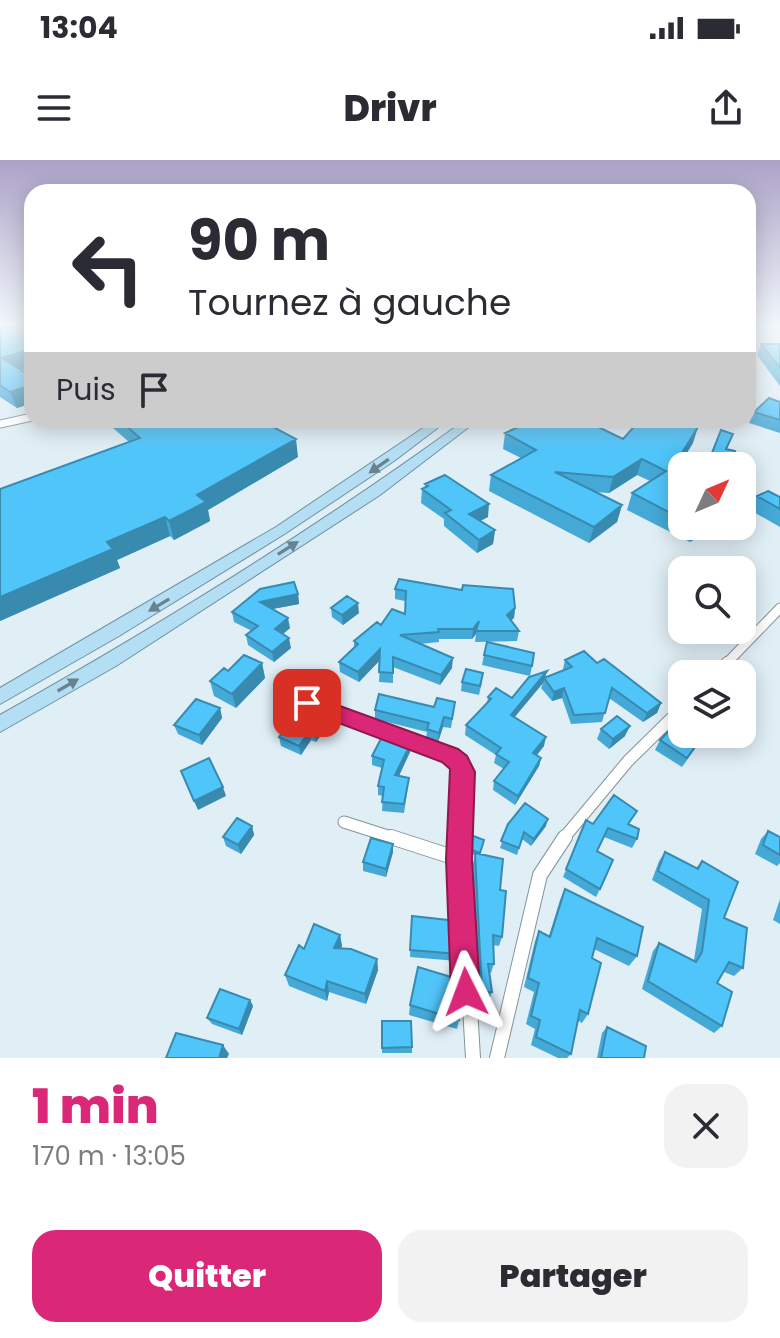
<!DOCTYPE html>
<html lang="fr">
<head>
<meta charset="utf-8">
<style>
  body { margin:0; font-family:Poppins,sans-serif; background:#f2f2f3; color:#2b2b33; height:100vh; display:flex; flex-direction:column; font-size:30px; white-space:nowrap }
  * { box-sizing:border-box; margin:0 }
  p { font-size:26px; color:#7c7c81 }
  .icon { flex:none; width:44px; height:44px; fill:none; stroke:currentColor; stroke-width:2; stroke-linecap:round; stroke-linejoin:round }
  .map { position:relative; height:898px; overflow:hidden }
  .details { display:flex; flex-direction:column; background:#fff; flex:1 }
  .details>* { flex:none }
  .guide { position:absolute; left:24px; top:24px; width:732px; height:244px; border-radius:24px; box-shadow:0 4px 20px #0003; background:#fff; color:#2b2b33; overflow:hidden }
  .needle { width:52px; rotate:46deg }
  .buttons { position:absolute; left:668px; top:292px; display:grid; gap:16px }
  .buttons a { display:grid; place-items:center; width:88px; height:88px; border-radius:16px; background:#fff; box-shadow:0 4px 20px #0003; font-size:40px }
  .pin { position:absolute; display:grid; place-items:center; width:68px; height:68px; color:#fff; margin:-34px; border-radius:16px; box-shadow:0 4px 12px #0006 }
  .me { position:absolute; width:88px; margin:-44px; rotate:357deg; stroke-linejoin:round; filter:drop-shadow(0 0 6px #0008) }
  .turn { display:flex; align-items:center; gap:28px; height:168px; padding:0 32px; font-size:36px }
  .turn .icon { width:104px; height:104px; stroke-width:2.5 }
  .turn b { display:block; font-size:56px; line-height:68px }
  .then { display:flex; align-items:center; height:76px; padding:0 32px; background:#0003; gap:16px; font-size:30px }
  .round { display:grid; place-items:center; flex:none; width:84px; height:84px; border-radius:24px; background:#f2f2f3 }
  .summary { display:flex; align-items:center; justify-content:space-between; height:136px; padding:0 32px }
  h1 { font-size:48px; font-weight:800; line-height:60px; color:#db2777 }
  .action { display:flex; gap:16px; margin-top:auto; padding:16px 32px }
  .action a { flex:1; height:92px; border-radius:24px; background:#db2777; color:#fff; font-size:32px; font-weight:800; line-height:92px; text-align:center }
  .action a+a { background:#f2f2f3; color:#2b2b33 }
  .status { display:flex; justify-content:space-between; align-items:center; height:56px; padding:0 40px; background:#fff; direction:ltr }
  .status svg { height:22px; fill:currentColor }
  header { display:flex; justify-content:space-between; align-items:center; height:104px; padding:0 32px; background:#fff; font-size:36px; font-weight:800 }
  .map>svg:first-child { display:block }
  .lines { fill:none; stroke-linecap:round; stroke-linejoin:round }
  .minor-far3-casing { stroke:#86939a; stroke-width:9 }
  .minor-far2-casing { stroke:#86939a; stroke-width:11 }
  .minor-far1-casing { stroke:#86939a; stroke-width:13 }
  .minor-casing { stroke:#86939a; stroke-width:16 }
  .tertiary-casing { stroke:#86939a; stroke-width:2 }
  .trunk-casing { stroke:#6d91a3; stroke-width:2 }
  .minor-far3 { stroke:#fff; stroke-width:7 }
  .minor-far2 { stroke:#fff; stroke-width:9 }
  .minor-far1 { stroke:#fff; stroke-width:11 }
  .minor { stroke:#fff; stroke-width:14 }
  .tertiary { fill:#fff; fill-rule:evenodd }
  .trunk { fill:#b4def3; fill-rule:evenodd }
  .wall { fill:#45a9d7 }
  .shaded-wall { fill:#388aaf }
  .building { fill:#50c5fa; stroke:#388aaf; stroke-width:2 }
  .oneway { fill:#69828f }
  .route { fill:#db2777; stroke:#8e194d; stroke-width:2 }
</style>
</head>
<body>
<div class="status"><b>13:04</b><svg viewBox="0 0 49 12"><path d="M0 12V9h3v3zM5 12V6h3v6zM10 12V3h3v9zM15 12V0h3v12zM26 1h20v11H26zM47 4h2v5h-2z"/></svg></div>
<header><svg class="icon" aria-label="menu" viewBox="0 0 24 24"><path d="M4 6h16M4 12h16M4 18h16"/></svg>Drivr<svg class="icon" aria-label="share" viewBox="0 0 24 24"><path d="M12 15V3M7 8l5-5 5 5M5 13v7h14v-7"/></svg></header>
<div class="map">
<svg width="780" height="898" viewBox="0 0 780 898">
  <rect width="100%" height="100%" fill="#e0eef6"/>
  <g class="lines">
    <defs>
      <path id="minor-far3" d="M0,264L32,257"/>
      <path id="minor-far2" d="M726,504L780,448"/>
      <path id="minor-far1" d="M716,514L728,502
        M313,545L450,596L463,612L460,679
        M344,662L397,679
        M563,679L628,601L682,548"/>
      <path id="minor" d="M391,677L459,699
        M460,677L473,898
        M497,898L540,715L565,677"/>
      <path id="tertiary" d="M780,165V169L748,170V166Z"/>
      <path id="trunk" d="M435,260H448L394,301L286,373L119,476L0,544V528L276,367Z
        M465,260H478L380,335L116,506L0,572V555C160,465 317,368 465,260Z"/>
    </defs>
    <use href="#minor-far3" class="minor-far3-casing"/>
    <use href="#minor-far2" class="minor-far2-casing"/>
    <use href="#minor-far1" class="minor-far1-casing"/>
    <use href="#minor" class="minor-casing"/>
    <use href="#tertiary" class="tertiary-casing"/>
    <use href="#trunk" class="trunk-casing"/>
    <use href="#minor-far3" class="minor-far3"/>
    <use href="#minor-far2" class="minor-far2"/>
    <use href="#minor-far1" class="minor-far1"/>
    <use href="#minor" class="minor"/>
    <use href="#tertiary" class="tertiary"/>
    <use href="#trunk" class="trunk"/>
  </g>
  <path class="wall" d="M0,164L32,175V207L21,210L32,217V243L17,248L0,237Z
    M761,184H780V226L757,195Z
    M780,242V273L749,263L754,252Z
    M104,260H260L298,297L208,350L210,361L174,380L170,376L117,400L120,408L0,461L129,282Z
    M264,260H295L281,265Z
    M506,260H605L604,263L600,268L623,279L693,283L679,305L682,307V366H715L690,382L627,350L632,333L650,321L637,315L609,333L594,332L622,345L617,362L589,383L489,331L491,315L521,298L503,289L505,273L516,268L506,263Z
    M721,270L727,289L735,291L729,306H707Z
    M425,324L488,357L480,361L495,370L493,384L477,393L444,366V359L421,343L422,329L425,328Z
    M757,336L780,337V367L750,350Z
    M395,429L515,448L514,458L511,460L519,471L517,481L475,482L476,474L472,479H439V482L420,484L452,508L440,525L393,507V523L379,522L380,500L359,522L340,512L339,502L354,487V481L381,465L405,454V441L395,439Z
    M298,434L299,444L272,449L290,468L283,474L291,488L274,502L248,485L246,475L252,471L234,462L232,452Z
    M331,448L359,453L343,465L332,457Z
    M484,495L532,506L530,516L482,505Z
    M565,500L597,503L661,543L657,553L643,562L609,538L602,562L571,564L562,538L552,541L541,528L543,523L514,557L544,586L537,595L541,598L539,606L515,645L493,630L494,621L504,609L494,603L496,595L465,575L466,565L487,543L488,537L512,538L547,511L545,518L564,510L563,509Z
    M262,503L265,518L236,548L214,536L210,521L228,511Z
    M462,522H482L479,535L461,531Z
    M455,542L451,568L443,567L438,582L426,578L427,572L375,559V550L434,547Z
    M220,548L222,558L202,585L178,574L174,565Z
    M285,560L331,561L316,582L311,580L301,595L281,586L279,577L286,567Z
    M601,569L625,576L609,589L597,579Z
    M702,579L682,607L655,590L660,580Z
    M411,583L410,592L399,616L408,627L404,653L382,651L383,636L378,635V626L382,608L372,605V596Z
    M586,660L593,664L629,665L637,679L632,688L604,677L597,691L600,729L596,737L563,717Z
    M508,664L546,666L531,686L522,679L517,695L500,688Z
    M252,666L254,675L241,694L226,686L223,677Z
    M768,671L780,677V703L777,706L755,694L761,679Z
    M471,675L484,680L480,694L500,730L502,777L499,786L493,785L494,804L491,813H490L492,832L489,841H480L473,704L475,695L471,694Z
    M393,692L386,717L363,711V702Z
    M665,692L696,708L702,701L743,808L734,816L724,812L717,823L722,866L714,873L642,829L653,791L659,783L694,801V800L702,749L652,720L659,701Z
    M565,729L637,796L629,806L594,789L592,798L588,854L582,863L577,860L571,894L567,898H558L531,885L535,869L526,864L534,832L524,827L535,781L539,771L549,776L560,740Z
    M780,739V764L773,760Z
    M412,756L459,794L457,801L410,797Z
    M340,775L342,786L341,788L377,799L378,810L366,844L329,832L327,841L289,826L285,815L304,789Z
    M250,840L253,846L242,875L212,864L207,858Z
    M410,845L459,860L457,869L409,855Z
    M382,861L412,887V893H382Z
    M607,867L644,898H597L602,873Z"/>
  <path class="shaded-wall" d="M29,168L32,175V184L20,170Z
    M32,189V207L8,214L2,198Z
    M32,225V243L17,248L10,232Z
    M280,260H295L281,265Z
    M596,260H605L604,263L589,280L592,264Z
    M698,267L693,283L670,320L675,304Z
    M296,279L298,297L208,350L210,361L174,380L169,361L197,335Z
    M642,299L637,315L609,333L613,317Z
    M489,344L488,357L468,367L469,354Z
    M622,345L617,362L589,383L594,367Z
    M165,357L170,376L117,400L120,408L0,461V437L107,382Z
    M696,366H715L690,382Z
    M495,370L493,384L477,393L479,380Z
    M298,434L299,444L262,451L260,442Z
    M358,443L359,453L343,465L342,455Z
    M515,448L514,458L506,465L507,455Z
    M288,458L290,468L277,479L275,469Z
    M479,461L476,474L472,479L473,469Z
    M289,478L291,488L274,502L272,492Z
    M380,489L381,499L359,522L358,512Z
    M453,498L452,508L440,525L441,515Z
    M262,503L265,518L236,548L232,534Z
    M547,511L543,523L509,564L511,555Z
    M564,528L562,538L552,541L554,532Z
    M661,543L657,553L643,562L647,553Z
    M220,548L222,558L202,585L199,575Z
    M330,551L331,561L316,582L315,573Z
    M444,557L443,567L438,582L439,573Z
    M630,566L625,576L609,589L613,579Z
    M310,570L311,580L301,595L299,586Z
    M546,577L544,586L531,602L533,593Z
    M411,583L410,592L395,624V615Z
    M541,598L539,606L515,645L518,636Z
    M223,627L226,636L198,650L194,641Z
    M548,659L546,666L531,686L534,679Z
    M252,666L254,675L241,694L238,685Z
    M393,684V692L386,717V709Z
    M340,775L342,786L336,799L334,788Z
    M377,799L378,810L366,844L365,834Z
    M327,821L329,832L327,841L325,831Z
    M250,840L253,846L242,875L239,869Z
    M223,885L229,894L227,898H219Z"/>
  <path class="building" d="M0,164H23L29,168L20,170L32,177V189L2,198L32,217V225L10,232L0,225Z
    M761,184H780V208Z
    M769,238L780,242V260L754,252Z
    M119,260H260L296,279L197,335L206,342L169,361L165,357L107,382L113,389L0,437V329L140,278Z
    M534,260H596L592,264L623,279L640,260H668L698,267L675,304L682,307V359L632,333L666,311L642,299L613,317L555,312L622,345L594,367L491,315L536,290L505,273Z
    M721,270L733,274L726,289L735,291L730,303L710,298Z
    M445,315L489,344L469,354L495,370L479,380L445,353L451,350L422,329L428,326L425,324Z
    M768,331L780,337V349L757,336Z
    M399,419L462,430L463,425L513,429L515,448L507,455L519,471H476L479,461L473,469H438L439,472L400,475L453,498L441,515L393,497V513L379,512L380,489L358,512L339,502L358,484L354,481L377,462L381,465L392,449L405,454L406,431L395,429Z
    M294,422L298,434L260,442L288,458L275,469L289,478L272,492L246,475L258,466L232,452L260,429Z
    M347,436L358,443L342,455L331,448Z
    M487,482L534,493L532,506L484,495Z
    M584,491L597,503L604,499L661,543L647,553L612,528L605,553L574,555L564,528L554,532L544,518L572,507L565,500Z
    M244,495L262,503L232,534L210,521L224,508L228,511Z
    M466,509L483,513L480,526L462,522Z
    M547,511L511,555L546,577L533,593L541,598L518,636L494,621L509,602L496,594L501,588L466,565L491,539L488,537L496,528L512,538L529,517Z
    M379,534L434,547L437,538L455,542L452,559L444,557L439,573L427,569L429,563L375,550Z
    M196,539L220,548L199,575L174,565Z
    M300,540L330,551L315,573L310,570L299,586L279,577L290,562L285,560Z
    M617,556L630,566L613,579L601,569Z
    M682,557V574H704L687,598L660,580Z
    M384,573L411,583L395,615L409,618L404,644L382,642L384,627L378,626L384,600L372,596Z
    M209,598L223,627L194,641L181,611Z
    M614,635L637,651L628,664L639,669L637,679L608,668L597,691L613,700L600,729L566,709L586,660L593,664Z
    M525,643L548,659L534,679L524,672L519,688L501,681L508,664Z
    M237,658L252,666L238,685L223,677Z
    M768,671L780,677V695L763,685Z
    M471,675L484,680L480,693L472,690Z
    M371,678L393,684L386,709L363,702Z
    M665,692L698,709L702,701L738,722L724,758L747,768L743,808L729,802L717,823L732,832L722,866L648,821L659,783L696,802L702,792L709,740L658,711Z
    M475,693L503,699L500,730L506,731L502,777L493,775L494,804H488L492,832H482Z
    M565,729L643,767L637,796L597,778L592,798L601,803L588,854L580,850L571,894L536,877L540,860L531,856L539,823L528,818L539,771L550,777Z
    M412,756L457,761L459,794L410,790Z
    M314,764L340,775L334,788L351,789L377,799L365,834L327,821L325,831L285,815L299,785L304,789Z
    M418,807L461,820L459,860L410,845Z
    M220,829L250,840L239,869L207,858Z
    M382,861H411L412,887L382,888Z
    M607,867L646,886L644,898H601Z
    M176,873L223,885L219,898H166Z"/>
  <defs><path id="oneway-solid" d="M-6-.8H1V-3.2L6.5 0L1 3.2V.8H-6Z" transform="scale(2)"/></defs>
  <g class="oneway">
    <use href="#oneway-solid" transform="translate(379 306) rotate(145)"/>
    <use href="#oneway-solid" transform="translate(288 388) rotate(-32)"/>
    <use href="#oneway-solid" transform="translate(159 445) rotate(149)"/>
    <use href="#oneway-solid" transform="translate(68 525) rotate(-30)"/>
  </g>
  <linearGradient id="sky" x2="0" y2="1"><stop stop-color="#aba2c7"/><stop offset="0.57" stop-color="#f1f7fb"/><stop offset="1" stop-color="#f1f7fb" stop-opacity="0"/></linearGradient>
  <rect width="780" height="290" fill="url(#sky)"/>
  <path class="route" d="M307,534L458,589L467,596L475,612L472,699L480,832L476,842L466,846L455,842L451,832L446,699L450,609L442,602L299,548L296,543Z"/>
</svg>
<div class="buttons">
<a><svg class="needle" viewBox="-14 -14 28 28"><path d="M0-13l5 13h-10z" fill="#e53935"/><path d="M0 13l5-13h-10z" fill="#7c7c81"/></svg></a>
<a><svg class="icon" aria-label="search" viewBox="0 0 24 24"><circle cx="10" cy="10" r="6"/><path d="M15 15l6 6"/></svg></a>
<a><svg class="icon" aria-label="layers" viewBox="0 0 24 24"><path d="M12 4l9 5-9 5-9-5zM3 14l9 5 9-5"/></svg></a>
</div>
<div class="pin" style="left:307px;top:543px;background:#d93025"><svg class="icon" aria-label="arrive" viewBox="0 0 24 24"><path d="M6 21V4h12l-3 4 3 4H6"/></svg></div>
<svg class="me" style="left:466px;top:832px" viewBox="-20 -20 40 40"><path d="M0-17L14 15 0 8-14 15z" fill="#db2777" stroke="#fff" stroke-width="4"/></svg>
<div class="guide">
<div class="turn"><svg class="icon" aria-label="left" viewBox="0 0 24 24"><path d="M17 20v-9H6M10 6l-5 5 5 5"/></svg><div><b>90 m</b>Tournez à gauche</div></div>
<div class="then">Puis<svg class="icon" aria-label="arrive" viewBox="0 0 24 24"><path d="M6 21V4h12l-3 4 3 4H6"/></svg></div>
</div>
</div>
<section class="details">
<div class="summary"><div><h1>1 min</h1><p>170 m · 13:05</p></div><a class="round"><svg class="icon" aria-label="close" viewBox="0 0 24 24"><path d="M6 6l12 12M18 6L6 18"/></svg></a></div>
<div class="action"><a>Quitter</a><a>Partager</a></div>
</section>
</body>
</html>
